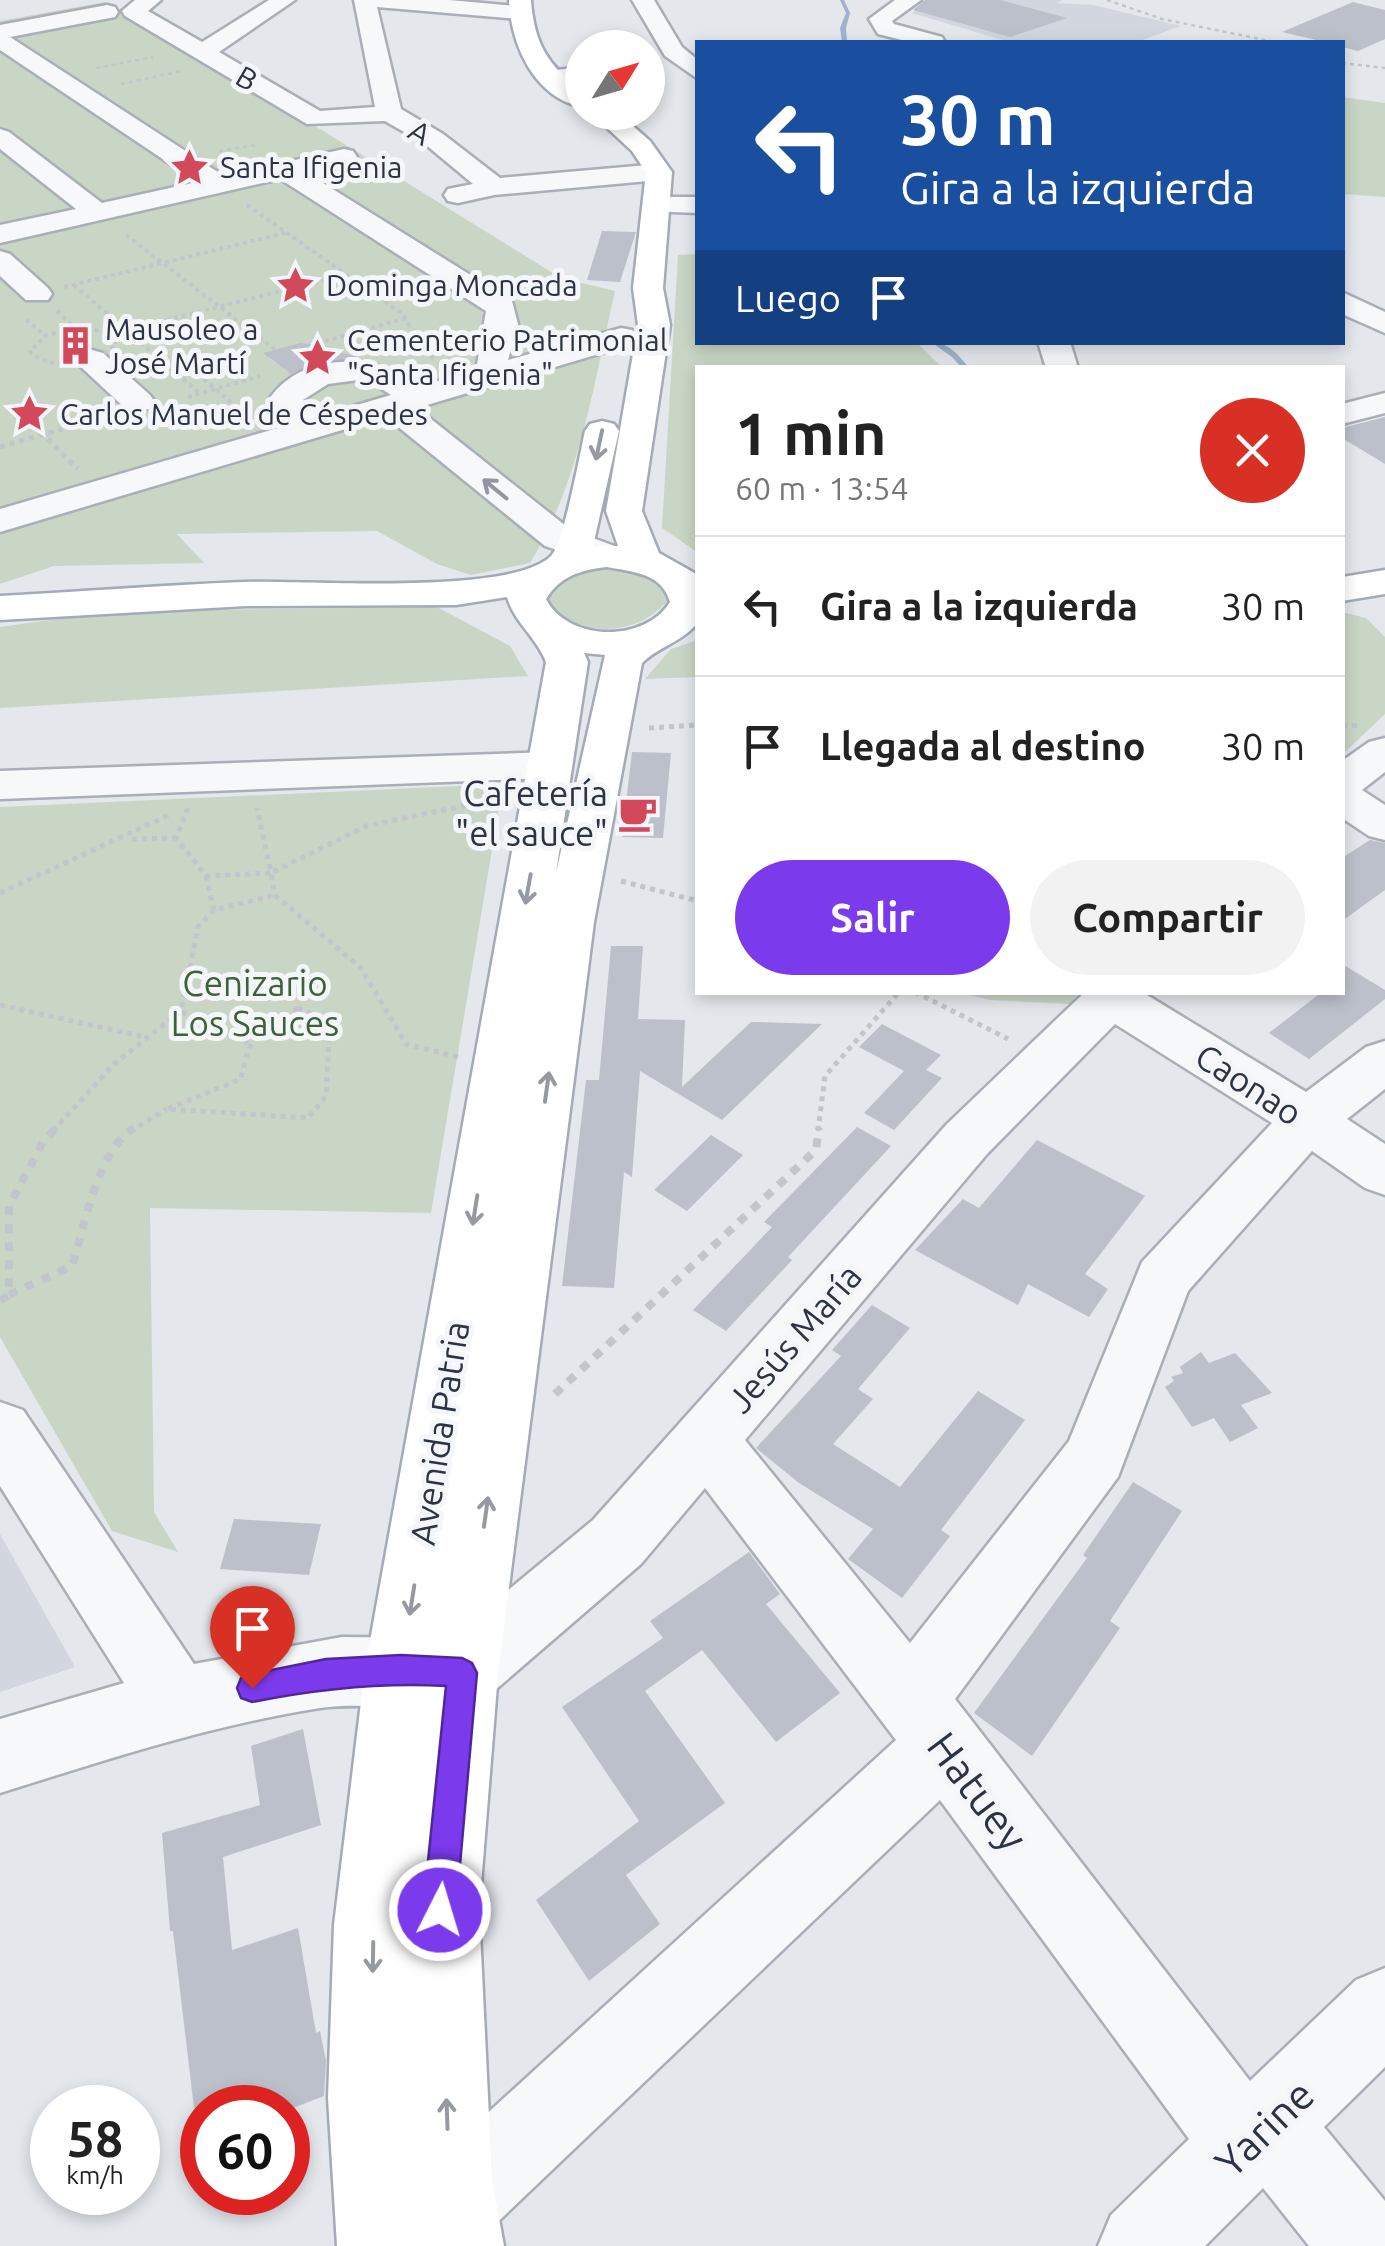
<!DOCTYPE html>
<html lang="es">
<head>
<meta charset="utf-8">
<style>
  body { margin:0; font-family:Ubuntu,sans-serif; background:#f2f2f2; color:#222; height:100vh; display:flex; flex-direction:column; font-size:38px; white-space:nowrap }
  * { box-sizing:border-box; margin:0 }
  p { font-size:32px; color:#767676 }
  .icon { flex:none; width:55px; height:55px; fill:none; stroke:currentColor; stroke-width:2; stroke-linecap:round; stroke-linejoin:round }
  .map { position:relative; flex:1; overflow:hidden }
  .sheet { position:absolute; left:695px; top:365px; width:650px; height:630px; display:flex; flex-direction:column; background:#fff; border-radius:0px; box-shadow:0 5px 15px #0003 }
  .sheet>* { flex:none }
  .guide { position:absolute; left:695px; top:40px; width:650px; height:305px; border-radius:0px; box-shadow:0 5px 15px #0003; background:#1a4fa0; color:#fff; overflow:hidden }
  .needle { width:65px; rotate:53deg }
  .fabs { position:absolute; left:565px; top:30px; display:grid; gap:20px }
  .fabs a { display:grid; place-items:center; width:100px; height:100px; border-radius:50%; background:#fff; box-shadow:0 5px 15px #0003; font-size:50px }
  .speed { position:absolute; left:30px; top:2085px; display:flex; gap:20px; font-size:50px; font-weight:700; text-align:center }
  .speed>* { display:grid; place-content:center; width:130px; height:130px; border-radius:50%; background:#fff; box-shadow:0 5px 15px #0003; line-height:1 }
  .speed small { font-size:25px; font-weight:400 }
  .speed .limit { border:15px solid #d22; background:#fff; color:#111 }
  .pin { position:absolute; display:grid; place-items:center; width:85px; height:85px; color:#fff; margin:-102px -42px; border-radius:50% 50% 50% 0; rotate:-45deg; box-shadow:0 0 10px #0007 }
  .pin .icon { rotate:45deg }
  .me { position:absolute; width:110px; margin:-55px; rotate:5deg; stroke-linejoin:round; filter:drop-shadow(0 0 8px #0008) }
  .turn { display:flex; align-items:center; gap:35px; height:210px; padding:0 40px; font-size:45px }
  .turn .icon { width:130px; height:130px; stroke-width:2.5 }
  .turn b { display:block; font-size:70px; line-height:85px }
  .then { display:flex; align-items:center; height:95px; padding:0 40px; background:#0003; gap:20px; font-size:38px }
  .round { display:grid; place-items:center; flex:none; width:105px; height:105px; border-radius:52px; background:#f2f2f2 }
  .head { display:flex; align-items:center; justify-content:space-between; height:170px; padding:0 40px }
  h1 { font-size:60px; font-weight:600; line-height:75px }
  .button { display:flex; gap:20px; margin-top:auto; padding:20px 40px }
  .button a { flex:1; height:115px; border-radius:60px; background:#7c3aed; color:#fff; font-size:40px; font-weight:600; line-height:115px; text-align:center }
  .button a+a { background:#f2f2f2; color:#222 }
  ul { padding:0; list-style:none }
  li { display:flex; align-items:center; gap:30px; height:140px; padding:0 40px; border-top:2px solid #e0e0e0 }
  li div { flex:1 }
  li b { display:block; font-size:38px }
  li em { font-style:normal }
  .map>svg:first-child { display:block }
  .built { fill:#d2d6de }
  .green { fill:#c9d6c5; fill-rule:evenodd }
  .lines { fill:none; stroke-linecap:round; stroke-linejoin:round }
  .stream { fill:#9fb4cc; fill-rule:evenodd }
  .building { fill:#bbc0ca }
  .minor-casing { stroke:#a9aeb7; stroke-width:5 }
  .major-casing { stroke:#a3abb8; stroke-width:5 }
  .path-far3 { stroke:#c2c5cb; stroke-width:2.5; stroke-dasharray:4 4; stroke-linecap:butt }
  .path-far2 { stroke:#c2c5cb; stroke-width:4; stroke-dasharray:4 4; stroke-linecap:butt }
  .path-far1 { stroke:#c2c5cb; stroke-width:5; stroke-dasharray:5 5; stroke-linecap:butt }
  .path { stroke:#c2c5cb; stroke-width:8; stroke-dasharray:9 9; stroke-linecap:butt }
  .minor { fill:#f7f8fa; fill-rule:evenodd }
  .major { fill:#fff; fill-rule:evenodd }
  .oneway { stroke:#959aa2 }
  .oneway2 { stroke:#9196a0 }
  .route { fill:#7c3aed; stroke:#51269a; stroke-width:2.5 }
  .labels { text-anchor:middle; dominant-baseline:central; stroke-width:10; stroke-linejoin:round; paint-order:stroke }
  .far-street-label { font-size:30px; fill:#2b3445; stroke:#f4f6f9 }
  .far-poi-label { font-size:30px; fill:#2b3445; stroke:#f4f6f9; text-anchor:start }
  .poi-label { font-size:35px; fill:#2b3445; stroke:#f4f6f9; text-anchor:end }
  .park-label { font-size:35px; fill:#3f6138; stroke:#f4f6f9 }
  .street-label { font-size:35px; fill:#2b3445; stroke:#f4f6f9 }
  .near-street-label { font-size:42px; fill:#2b3445; stroke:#f4f6f9 }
</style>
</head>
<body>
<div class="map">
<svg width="1385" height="2246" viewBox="0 0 1385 2246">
  <rect width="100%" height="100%" fill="#e4e7ec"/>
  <path class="built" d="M928,0H1063L1056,3L1093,5L1181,26L1137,42H1009L912,13Z
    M0,1534L75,1667L0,1692Z"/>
  <path class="green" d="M105,2L200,55L561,278L615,291C594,383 580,481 530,563L471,575L437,564L377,531L177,534L204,563L54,566L0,584V21ZM300,343L319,346L343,363L297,378L269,358L270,354Z
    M1342,97L1385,103V197L1343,194Z
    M697,254L698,342L917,343L942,367L698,368L697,552L662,528L678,255Z
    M606,563L663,580L670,598C639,638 577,639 545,602L550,583Z
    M437,607L510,646L528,676L0,708V627L113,611Z
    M1342,612L1366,618L1385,637V714L1343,754Z
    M697,640V677L645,679L671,649Z
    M503,784L431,1213L150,1208L154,1512L178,1552L112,1531L0,1337V807Z
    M960,993H1078L1070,1004L991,1000Z"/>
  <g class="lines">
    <path class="stream" d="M840,0H844L850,13L846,28L847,42H842L840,28L846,13Z
      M931,342C948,342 959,355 969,368H962L952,357Z"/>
  </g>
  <path class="building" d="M925,0H1000L1067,18L1010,37L913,10Z
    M1353,2L1385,10V39L1358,51L1342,47V42H1325L1282,32Z
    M602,231L636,232L620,282L587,280Z
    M300,343L310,344L361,358L320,361L291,374L263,353Z
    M1385,417V464L1342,438V428Z
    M632,752L671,753L663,838L622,837Z
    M1370,840L1385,843V890L1342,921V858Z
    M611,946H643L638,1019L685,1020L682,1087L751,1022L822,1024L722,1120L640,1071L632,1177L624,1172L614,1288L562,1286L586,1080H599Z
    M1342,964L1385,990V999L1309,1059L1269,1033L1322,992H1342Z
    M882,1024L941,1055L926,1070L942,1078L894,1130L864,1113L904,1071L859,1047Z
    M857,1127L891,1146L788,1257L792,1260L726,1331L693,1310L772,1227L764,1222Z
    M711,1135L743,1155L687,1211L654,1190Z
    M1037,1140L1145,1196L1085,1274L1108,1289L1089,1317L1028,1284L1018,1305L915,1250L963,1199L979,1208Z
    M872,1305L910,1328L858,1389L873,1399L833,1444L900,1487L978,1391L1025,1420L941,1530L950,1536L902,1598L848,1559L873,1529L799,1483L756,1448L841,1356L832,1350Z
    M1201,1352L1209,1363L1235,1353L1272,1393L1241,1405L1258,1428L1230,1442L1214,1418L1192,1427L1165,1387L1174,1381L1171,1377L1183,1373L1180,1367Z
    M1133,1482L1182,1511L1110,1621L1120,1628L1032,1756L974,1713L1087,1558L1083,1555Z
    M234,1519L321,1524L309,1575L220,1569Z
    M749,1552L780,1594L766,1604L840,1693L776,1742L702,1650L645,1691L725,1803L626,1875L660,1924L589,1981L536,1900L639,1821L562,1707L663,1638L650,1621Z
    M303,1729L321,1825L223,1857L232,1950L298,1928L316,2033L320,2031L326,2061L324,2096L293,2108H194L173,1931H170L162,1833L260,1805L251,1746Z"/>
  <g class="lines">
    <defs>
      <path id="minor" d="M135,0H161L148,11L202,42L269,0H295L219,52L320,111L375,107L354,0H449L528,7L531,12L528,17L520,19L377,7L401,109L443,134L500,178L659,164L672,172L659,180L494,195L458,203L448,201L444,195L448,189L473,184L425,144L385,121L307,124L125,16L122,11Z
        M632,0H654L682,47L698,60V79L665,56Z
        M895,0H921L892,21L894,24L942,37L945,42H910L878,34L869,19Z
        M107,5L115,7L118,12L115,17L10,37L224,176L344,149L353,151L357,157L353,163L307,173L512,301L518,324L508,360L621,328L632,330L637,337L632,344L417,408L571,530L620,548L626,556L620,564L607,567L545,546L386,417L0,532V509L288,425L269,399C303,350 377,353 421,386L476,370L486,311L280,179L0,243V225L76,209L0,149V129L9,132L102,203L197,182L0,50V25ZM358,380L371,382L391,395L319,416L303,400L328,384Z
        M582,67V81L548,85L536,78L548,71Z
        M657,197H698V213L647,211L643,205Z
        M0,251L10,254L48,288L52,294L48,300H26L0,276Z
        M1342,292L1385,312V333L1342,314Z
        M1038,342H1070L1078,368H1046Z
        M92,350L103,353L150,395L155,402L150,409H126L81,367L76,360L81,353Z
        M1385,393V413L1342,424V404Z
        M1385,738V772L1362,790L1385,805V840L1369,836L1342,818V761L1369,742Z
        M550,752L566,756L572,765L566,774L550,778L0,799V771Z
        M1085,992H1142L1306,1092L1366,1047L1385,1041V1089L1347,1119L1385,1144V1195L1365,1188L1312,1151L1188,1291L1118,1477L955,1699L1250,2081L1356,1980L1385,1968V2067L1324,2127L1385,2201V2246H1309L1263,2188L1205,2246H1098L1111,2215L1189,2139L940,1800L484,2235L457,2246L422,2235L409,2204L422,2173L896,1740L705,1488L641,1564L487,1697C437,1718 375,1700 320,1708C211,1725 105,1760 0,1793V1719L124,1683L0,1486V1402L23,1410L194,1664L342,1637L450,1638L593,1520L947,1124ZM1115,1024L1272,1123L1142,1262L1069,1441L910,1643L745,1440L987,1154Z"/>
      <path id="major" d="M509,0H531C534,42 547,66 582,90V107C534,97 511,45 509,0Z
        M590,112H617L650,141L672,172L663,288L670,325L642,511L659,553L698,575V622C683,642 659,646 642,663L594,922L498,1673L479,1910L492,2180L504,2246H337L328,2098L334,1925L365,1669L546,662C537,638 514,622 507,597L456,605L246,606L0,620V596C81,592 162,585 244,582C307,580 510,596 551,556C564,543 580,453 585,431L590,424L602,421L614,424L619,431L593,546H618L606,511L638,325L633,288L646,172L632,151ZM607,567C633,572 662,573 670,602C645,643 568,642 546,599C560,576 581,570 607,567ZM584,653L605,655L556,873L588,662Z
        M1385,570V594L1342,601V577Z"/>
    </defs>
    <use href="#minor" class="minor-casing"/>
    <use href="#major" class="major-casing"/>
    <path class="path-far3" d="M1107,0L1162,19L1275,42
      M1342,63L1385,68
      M96,68L153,57
      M121,84L182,71
      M219,151L256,145"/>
    <path class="path-far2" d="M247,205L401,313L435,361
      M126,235L276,350
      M74,285L199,393
      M64,287L285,233
      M57,311L75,328
      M26,320L44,335
      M87,328L112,334L116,345C92,365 56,373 30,352L46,335Z
      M112,334L344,275
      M325,341L406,318
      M204,379L248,417
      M188,397L260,376
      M26,417L44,435
      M43,435L94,420"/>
    <path class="path-far1" d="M41,432L78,469
      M0,447L51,432
      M1342,725L1359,726
      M649,728L698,725
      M188,808L176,838L206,876L271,873L257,808
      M132,839L176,838
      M206,876L214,910L275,895
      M621,881L698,901
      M0,893L171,814
      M214,910L198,927L181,1011L248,1043
      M915,992L1008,1039
      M0,1005L145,1037
      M298,1008L330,1022L326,1096L308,1118L167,1109L241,1079C250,1034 258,1029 298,1008Z
      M458,1057L406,1044L361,968L275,895L271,873L366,826L473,804
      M53,1131L114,1064L181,1011
      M130,1131L167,1109
      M818,1131L825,1076L899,992"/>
    <path class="path" d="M9,1295L72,1266C84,1228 98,1149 134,1128
      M0,1300L9,1295V1206L43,1142L56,1128
      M555,1394L816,1150L819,1128"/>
    <use href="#minor" class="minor"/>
    <use href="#major" class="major"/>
  </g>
  <defs><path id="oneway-shaft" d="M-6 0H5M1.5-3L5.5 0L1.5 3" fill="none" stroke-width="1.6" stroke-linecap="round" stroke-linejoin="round" transform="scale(2.5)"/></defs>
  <g class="oneway">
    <use href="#oneway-shaft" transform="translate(599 445) rotate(102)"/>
    <use href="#oneway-shaft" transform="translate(528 889) rotate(100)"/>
    <use href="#oneway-shaft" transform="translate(547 1087) rotate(-82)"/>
    <use href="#oneway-shaft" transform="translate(475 1210) rotate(99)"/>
    <use href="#oneway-shaft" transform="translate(486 1512) rotate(-82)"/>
    <use href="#oneway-shaft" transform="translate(412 1600) rotate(99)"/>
    <use href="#oneway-shaft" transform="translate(373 1957) rotate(91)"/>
    <use href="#oneway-shaft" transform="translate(447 2114) rotate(-92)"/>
  </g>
  <use class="oneway2" href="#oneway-shaft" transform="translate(495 489) rotate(-141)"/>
  <path class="route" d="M401,1655L462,1658L472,1663L477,1673L456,1910L451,1921L440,1926L428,1921L423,1910L446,1686C379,1682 317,1689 252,1702L241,1698L237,1688L241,1678L252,1674L326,1659Z"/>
  <defs>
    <symbol id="sight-bare" viewBox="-9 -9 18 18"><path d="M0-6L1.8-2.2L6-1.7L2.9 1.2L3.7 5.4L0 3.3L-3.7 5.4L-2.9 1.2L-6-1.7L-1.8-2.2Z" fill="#d1495b" stroke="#f4f6f9" stroke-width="2.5" paint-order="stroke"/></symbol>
    <symbol id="building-bare" viewBox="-9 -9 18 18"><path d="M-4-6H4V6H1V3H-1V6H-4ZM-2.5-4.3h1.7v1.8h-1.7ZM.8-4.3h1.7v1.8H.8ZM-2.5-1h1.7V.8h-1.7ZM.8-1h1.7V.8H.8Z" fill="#d1495b" stroke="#f4f6f9" stroke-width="2.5" paint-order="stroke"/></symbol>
    <symbol id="cafe-bare" viewBox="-9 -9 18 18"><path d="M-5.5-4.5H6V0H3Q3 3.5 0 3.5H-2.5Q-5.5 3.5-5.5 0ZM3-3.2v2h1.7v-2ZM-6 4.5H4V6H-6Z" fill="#d1495b" stroke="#f4f6f9" stroke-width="2.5" paint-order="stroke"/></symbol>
  </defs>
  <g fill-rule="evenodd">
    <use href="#sight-bare" x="162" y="140" width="55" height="55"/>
    <use href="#sight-bare" x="268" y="258" width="55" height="55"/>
    <use href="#building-bare" x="48" y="318" width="55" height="55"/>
    <use href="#sight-bare" x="290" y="330" width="55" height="55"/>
    <use href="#sight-bare" x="2" y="386" width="55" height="55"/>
    <use href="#cafe-bare" x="610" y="786" width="55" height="55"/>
  </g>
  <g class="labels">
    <g class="far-street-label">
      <text transform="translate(247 78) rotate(30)">B</text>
      <text transform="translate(420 132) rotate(31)">A</text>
    </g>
    <g class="far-poi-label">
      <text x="220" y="167">Santa Ifigenia</text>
      <text x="326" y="285">Dominga Moncada</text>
      <text x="105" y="329">Mausoleo a<tspan x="105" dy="34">José Martí</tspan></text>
      <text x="347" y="340">Cementerio Patrimonial<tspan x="347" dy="34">"Santa Ifigenia"</tspan></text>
      <text x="60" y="414">Carlos Manuel de Céspedes</text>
    </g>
    <g class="poi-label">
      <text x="608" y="793">Cafetería<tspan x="608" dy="40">"el sauce"</tspan></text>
    </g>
    <g class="park-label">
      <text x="255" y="983">Cenizario<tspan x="255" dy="40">Los Sauces</tspan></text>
    </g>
    <g class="street-label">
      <text transform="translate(1249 1084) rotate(33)">Caonao</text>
      <text transform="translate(794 1338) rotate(-49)">Jesús María</text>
      <text transform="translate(439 1433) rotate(-81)">Avenida Patria</text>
    </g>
    <g class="near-street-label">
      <text transform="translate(978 1791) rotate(53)">Hatuey</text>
      <text transform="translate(1264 2128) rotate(-44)">Yarine</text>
    </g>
  </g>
</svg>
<div class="fabs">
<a><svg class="needle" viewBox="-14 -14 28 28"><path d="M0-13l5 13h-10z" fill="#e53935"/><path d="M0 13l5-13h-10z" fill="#767676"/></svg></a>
</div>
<div class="speed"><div>58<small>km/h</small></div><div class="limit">60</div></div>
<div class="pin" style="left:252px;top:1688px;background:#d93025"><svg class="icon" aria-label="arrive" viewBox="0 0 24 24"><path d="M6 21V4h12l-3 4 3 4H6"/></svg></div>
<svg class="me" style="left:440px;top:1910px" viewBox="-20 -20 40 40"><circle r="17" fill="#7c3aed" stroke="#fff" stroke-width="3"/><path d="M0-11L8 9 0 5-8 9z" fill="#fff"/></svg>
<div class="guide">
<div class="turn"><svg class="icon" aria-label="left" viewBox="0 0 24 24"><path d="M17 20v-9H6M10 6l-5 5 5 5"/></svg><div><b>30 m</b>Gira a la izquierda</div></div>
<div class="then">Luego<svg class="icon" aria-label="arrive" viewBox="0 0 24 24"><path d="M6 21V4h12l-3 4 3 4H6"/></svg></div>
</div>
<section class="sheet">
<div class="head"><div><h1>1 min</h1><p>60 m · 13:54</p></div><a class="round" style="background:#d93025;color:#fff"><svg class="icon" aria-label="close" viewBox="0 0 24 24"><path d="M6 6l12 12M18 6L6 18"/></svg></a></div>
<ul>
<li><svg class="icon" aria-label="left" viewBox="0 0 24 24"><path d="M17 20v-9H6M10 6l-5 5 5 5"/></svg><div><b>Gira a la izquierda</b></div><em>30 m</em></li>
<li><svg class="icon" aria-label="arrive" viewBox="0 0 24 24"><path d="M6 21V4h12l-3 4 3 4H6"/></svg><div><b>Llegada al destino</b></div><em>30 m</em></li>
</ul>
<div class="button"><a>Salir</a><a>Compartir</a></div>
</section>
</div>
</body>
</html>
